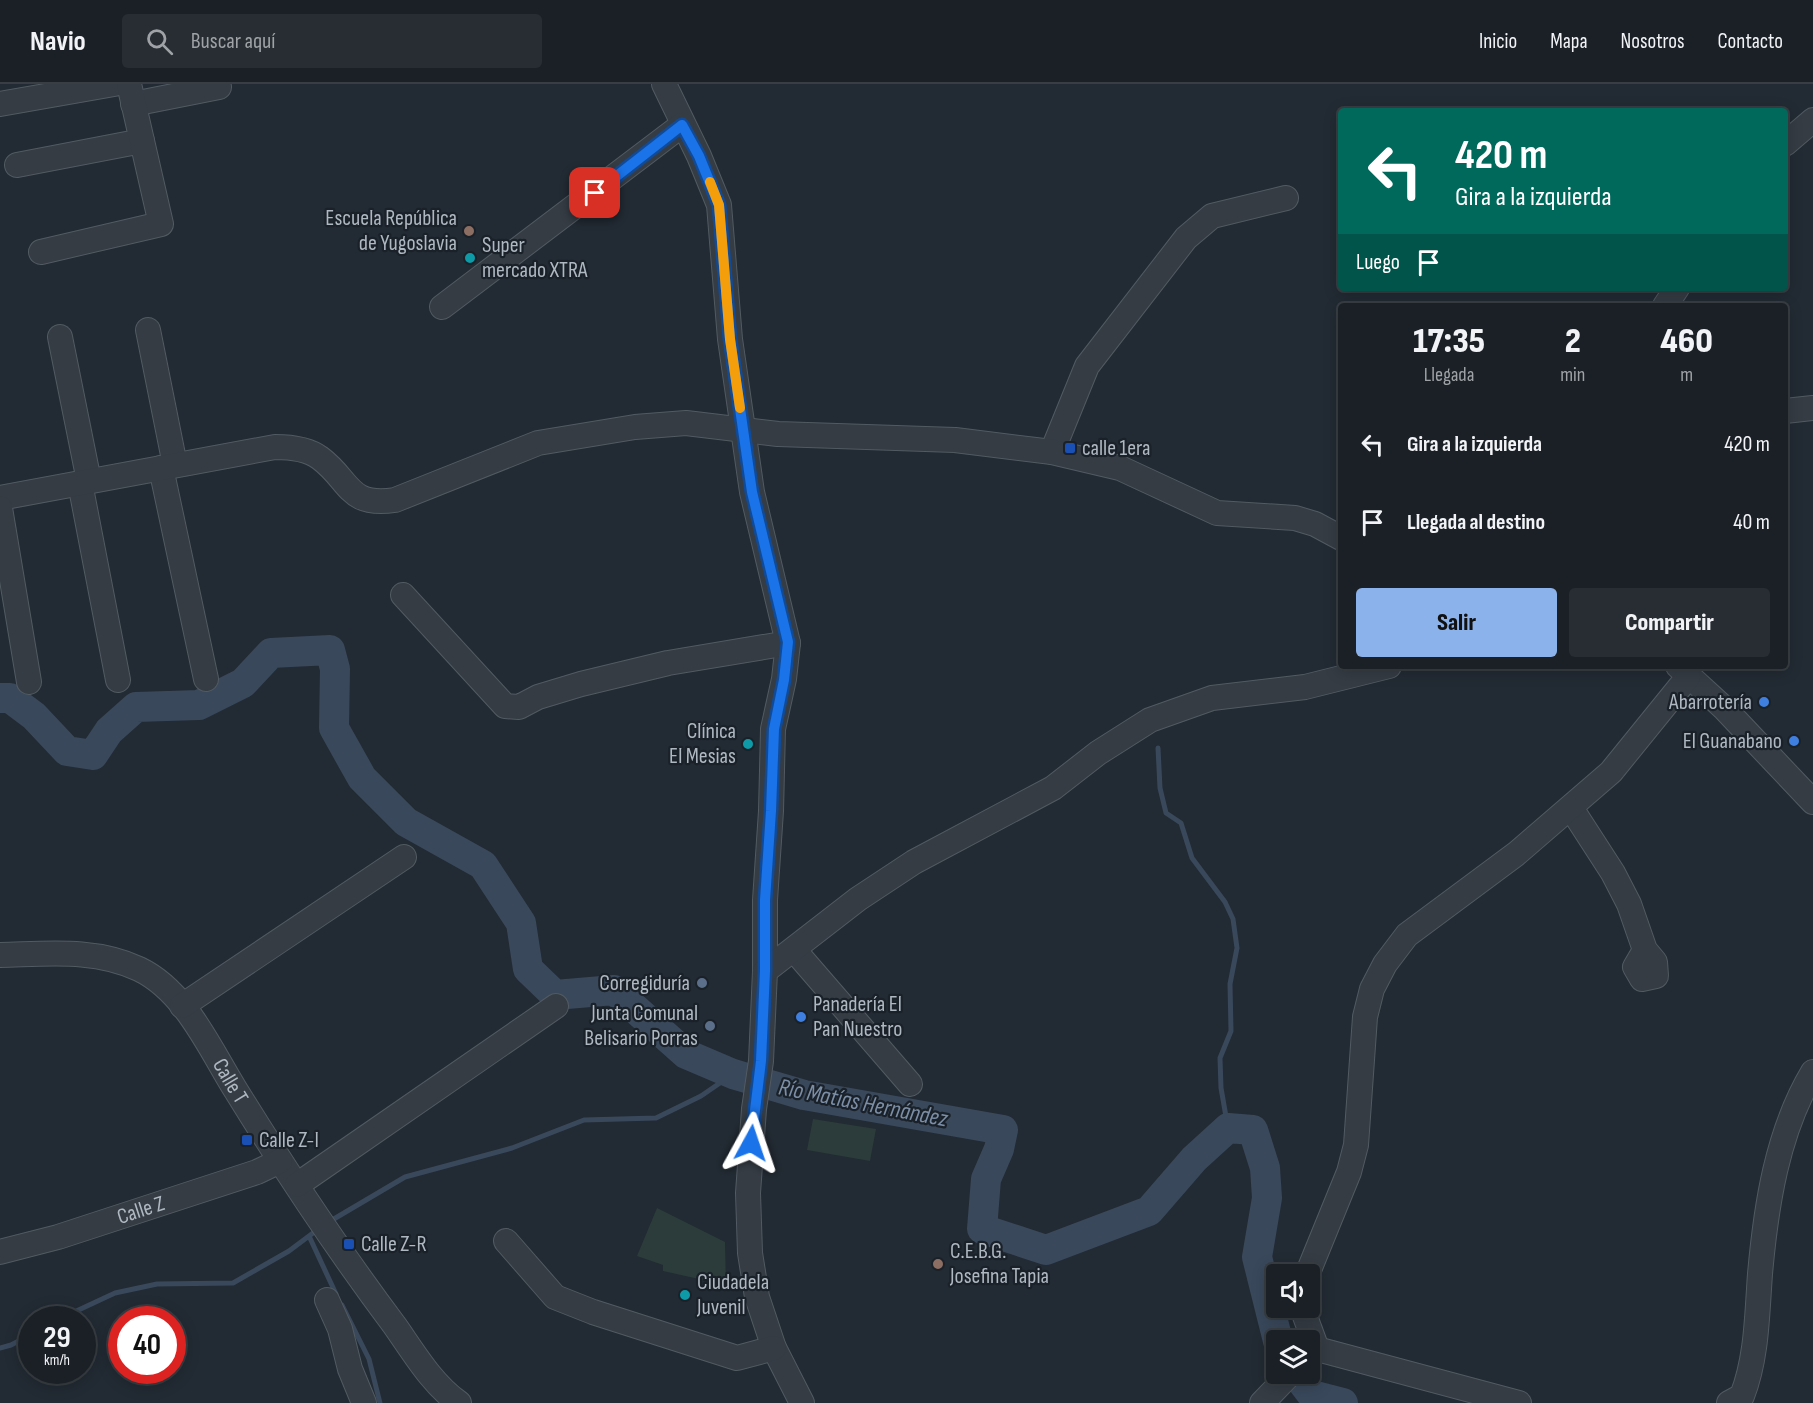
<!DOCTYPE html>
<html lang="es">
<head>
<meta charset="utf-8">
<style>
  body { margin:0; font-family:"Sofia Sans Condensed",sans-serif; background:#272d32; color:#f1f3f6; height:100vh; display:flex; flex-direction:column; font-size:22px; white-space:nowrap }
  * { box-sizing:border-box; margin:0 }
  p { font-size:20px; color:#9fa3a7 }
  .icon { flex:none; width:33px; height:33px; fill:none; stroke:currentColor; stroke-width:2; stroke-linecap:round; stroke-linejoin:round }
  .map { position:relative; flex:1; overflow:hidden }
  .drawer { position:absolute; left:1338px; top:219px; width:450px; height:366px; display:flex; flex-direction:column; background:#1a2026; border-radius:6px; box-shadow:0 3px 15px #0003,0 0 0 2px #383e43 }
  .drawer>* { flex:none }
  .top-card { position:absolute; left:1338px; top:24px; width:450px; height:183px; border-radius:6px; box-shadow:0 3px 15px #0003,0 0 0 2px #383e43; background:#00695c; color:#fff; overflow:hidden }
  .fabs { position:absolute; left:1266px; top:1180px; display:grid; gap:12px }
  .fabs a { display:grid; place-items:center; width:54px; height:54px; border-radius:6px; background:#1a2026; box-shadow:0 3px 15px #0003,0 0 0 2px #383e43; font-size:30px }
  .speed { position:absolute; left:18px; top:1222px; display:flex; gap:12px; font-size:30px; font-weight:700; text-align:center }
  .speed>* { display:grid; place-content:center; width:78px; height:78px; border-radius:50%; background:#1a2026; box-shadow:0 3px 15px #0003,0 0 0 2px #383e43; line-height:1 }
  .speed small { font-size:15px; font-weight:400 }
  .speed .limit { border:9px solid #d22; background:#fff; color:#111 }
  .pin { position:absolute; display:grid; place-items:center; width:51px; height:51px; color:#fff; margin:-26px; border-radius:12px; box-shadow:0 3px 9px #0006 }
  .me { position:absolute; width:66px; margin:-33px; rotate:5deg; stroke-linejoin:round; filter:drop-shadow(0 0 4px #0008) }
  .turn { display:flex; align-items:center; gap:21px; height:126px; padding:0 18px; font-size:27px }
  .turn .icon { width:78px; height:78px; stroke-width:2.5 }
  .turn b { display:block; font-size:42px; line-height:51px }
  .then { display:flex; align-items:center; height:57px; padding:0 18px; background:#0003; gap:12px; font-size:22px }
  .eta { display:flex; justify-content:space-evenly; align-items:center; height:102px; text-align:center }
  .eta b { font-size:36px; font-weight:800; line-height:42px }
  .cta { display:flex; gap:12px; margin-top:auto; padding:12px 18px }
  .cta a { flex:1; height:69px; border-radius:6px; background:#8bb2ea; color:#111; font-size:24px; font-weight:800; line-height:69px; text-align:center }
  .cta a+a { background:#272d32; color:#f1f3f6 }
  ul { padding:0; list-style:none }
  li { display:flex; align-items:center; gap:18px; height:78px; padding:0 18px }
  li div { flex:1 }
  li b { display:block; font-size:22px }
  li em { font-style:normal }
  header { display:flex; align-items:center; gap:36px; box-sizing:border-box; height:84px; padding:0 30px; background:#1a2026; border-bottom:2px solid #383e43 }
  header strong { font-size:28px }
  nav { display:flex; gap:33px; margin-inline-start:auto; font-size:21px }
  .search { width:420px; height:54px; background:#272d32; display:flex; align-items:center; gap:15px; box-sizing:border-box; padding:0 21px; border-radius:6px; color:#9fa3a7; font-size:22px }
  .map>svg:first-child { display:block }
  .green { fill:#2b3c3b }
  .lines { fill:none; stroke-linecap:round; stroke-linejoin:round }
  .stream { stroke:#39485b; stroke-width:5 }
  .river { stroke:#39485b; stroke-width:30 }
  .minor-casing { stroke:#525a62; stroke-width:26 }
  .minor { stroke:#353c44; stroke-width:24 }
  .route-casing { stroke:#114b97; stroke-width:15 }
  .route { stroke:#1a73e8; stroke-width:10 }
  .slow { stroke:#f59e0b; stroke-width:10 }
  .education-dot { fill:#8d6e63; stroke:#1a2129; stroke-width:2 }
  .culture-dot { fill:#0f9aa8; stroke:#1a2129; stroke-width:2 }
  .transit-dot { fill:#1a4fb4; stroke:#1a2129; stroke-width:2 }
  .shop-dot { fill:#3f7fe0; stroke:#1a2129; stroke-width:2 }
  .service-dot { fill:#5c6f8a; stroke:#1a2129; stroke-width:2 }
  .labels { text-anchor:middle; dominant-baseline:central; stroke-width:4.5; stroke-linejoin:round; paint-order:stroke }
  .poi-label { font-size:22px; fill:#afb7c1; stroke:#1a2129; text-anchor:start }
  .street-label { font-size:22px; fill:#afb7c1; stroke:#1a2129 }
  .water-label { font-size:24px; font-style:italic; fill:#7b8ea6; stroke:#1a2129 }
</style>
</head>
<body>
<header>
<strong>Navio</strong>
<div class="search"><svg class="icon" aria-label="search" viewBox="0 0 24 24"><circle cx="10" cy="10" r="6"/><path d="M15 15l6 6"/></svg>Buscar aquí</div>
<nav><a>Inicio</a><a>Mapa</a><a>Nosotros</a><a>Contacto</a></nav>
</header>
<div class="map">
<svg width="1813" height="1319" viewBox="0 0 1813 1319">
  <rect width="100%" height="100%" fill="#222a33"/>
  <path class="green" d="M813,1035L876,1045L870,1077L807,1066Z
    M657,1124L725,1158L726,1201L663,1187V1181L637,1172Z"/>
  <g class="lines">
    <path class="stream" d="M1158,664L1160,704L1166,729L1181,739L1192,774L1225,818L1233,835L1237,864L1230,900L1231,947L1220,974L1221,1004L1228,1044
      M327,1139L405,1093L512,1064L584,1036L656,1034L701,1012L733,990
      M309,1152L336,1210
      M342,1221L369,1275L380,1319
      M57,1236L115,1209L157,1200L233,1199L289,1167L317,1146
      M0,1264L11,1261L32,1250"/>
    <path class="river" d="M0,614H10L34,632L67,667L93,671L109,647L136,623L199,621L243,599L271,569L330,566L335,585L334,644L362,694L406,738L483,781L521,839L528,885L555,911L614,906L686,970L733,990L804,1011L1003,1046L999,1065L986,1095L982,1145L1046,1166L1149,1127L1194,1075L1228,1044L1253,1046L1265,1084L1267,1114L1257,1173L1278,1257
      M1296,1290L1312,1311L1343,1319"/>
    <defs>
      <g id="minor">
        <path d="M664,0L699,72L719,121L730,255L752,408L788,559L784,595L773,645L771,727L765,816V887L761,977L754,1025L748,1109L750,1169L757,1213L774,1264L802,1319"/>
        <path d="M0,20L114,0"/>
        <path d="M133,20L219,3"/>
        <path d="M1785,60L1813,36"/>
        <path d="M17,81L142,57"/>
        <path d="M41,168L161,140L129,0"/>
        <path d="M1665,222L1677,204"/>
        <path d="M442,223L682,41"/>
        <path d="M148,246L175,381"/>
        <path d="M60,253L89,397"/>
        <path d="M1785,327L1813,324"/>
        <path d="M1052,368L1087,282L1186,154L1212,132L1286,114"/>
        <path d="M161,384L206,595"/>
        <path d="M80,399L118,596"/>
        <path d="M0,414L275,363C289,363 308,365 320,374C351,397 347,423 395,416L538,359L635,343L686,339L778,350L955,356L1052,368L1120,384L1217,429L1295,434L1315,440L1341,454"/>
        <path d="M0,424L29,598"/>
        <path d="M403,511L505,622L519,623L538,613L581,600L668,579L788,559"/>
        <path d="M1678,582L1725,625L1813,718"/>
        <path d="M1571,724L1613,789L1629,820L1645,866L1655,878L1656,892L1642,895L1635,883L1645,866"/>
        <path d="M795,867L910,1000"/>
        <path id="s1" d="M0,871C47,870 95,864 139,885C185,907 209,963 235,1005C285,1086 338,1166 395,1242C414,1269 432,1300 459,1319"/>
        <path d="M765,887L858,815L914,778L1053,704L1098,669L1150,636L1212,614L1305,603L1389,582"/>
        <path d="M182,922L404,773"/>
        <path d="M297,1101L556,922"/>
        <path d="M506,1157L555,1213L593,1228L737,1274L774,1264"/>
        <path id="s2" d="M0,1168L58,1153L257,1088L280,1077"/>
        <path d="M1307,1191L1349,1088L1356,1061L1365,933L1372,905L1385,880L1407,851L1516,770L1611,688L1688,593"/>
        <path d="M327,1216L340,1245L350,1285L364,1319"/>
        <path d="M1302,1224L1317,1265"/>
        <path d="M1317,1265L1519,1319"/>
        <path d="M1262,1319L1290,1290"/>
        <path d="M1729,1319L1742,1312C1757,1274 1757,1230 1760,1190C1766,1122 1777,1048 1813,988"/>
      </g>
    </defs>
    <use href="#minor" class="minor-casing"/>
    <use href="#minor" class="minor"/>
  </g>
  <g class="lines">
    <defs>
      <path id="route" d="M595,109L682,41L699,72L719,121L730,255L752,408L788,558L784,596L774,645L771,727L765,816V887L761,977L751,1059"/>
    </defs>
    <use href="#route" class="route-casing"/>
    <use href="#route" class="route"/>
    <path class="slow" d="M710,98L719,121L730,255L740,324"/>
  </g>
  <g class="education-dot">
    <circle cx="469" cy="147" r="6"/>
    <circle cx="938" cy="1180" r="6"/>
  </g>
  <g class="culture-dot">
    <circle cx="470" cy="174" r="6"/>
    <circle cx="748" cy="660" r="6"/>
    <circle cx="685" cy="1211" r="6"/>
  </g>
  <g class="transit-dot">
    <rect x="1064" y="358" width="12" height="12" rx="3"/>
    <rect x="241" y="1050" width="12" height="12" rx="3"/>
    <rect x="343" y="1154" width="12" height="12" rx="3"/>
  </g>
  <g class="shop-dot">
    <circle cx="1764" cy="618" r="6"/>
    <circle cx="1794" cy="657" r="6"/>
    <circle cx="801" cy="933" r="6"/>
  </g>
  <g class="service-dot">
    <circle cx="702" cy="899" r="6"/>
    <circle cx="710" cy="942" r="6"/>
  </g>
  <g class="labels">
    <g class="poi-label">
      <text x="457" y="134" text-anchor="end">Escuela República<tspan x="457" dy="25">de Yugoslavia</tspan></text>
      <text x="482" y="161">Super<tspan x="482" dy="25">mercado XTRA</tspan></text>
      <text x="1082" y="364">calle 1era</text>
      <text x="1752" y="618" text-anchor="end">Abarrotería</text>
      <text x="736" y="647" text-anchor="end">Clínica<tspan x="736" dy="25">El Mesias</tspan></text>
      <text x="1782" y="657" text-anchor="end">El Guanabano</text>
      <text x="690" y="899" text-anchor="end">Corregiduría</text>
      <text x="813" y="920">Panadería El<tspan x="813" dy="25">Pan Nuestro</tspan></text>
      <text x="698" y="929" text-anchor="end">Junta Comunal<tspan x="698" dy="25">Belisario Porras</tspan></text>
      <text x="259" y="1056">Calle Z-I</text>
      <text x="361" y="1160">Calle Z-R</text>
      <text x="950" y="1167">C.E.B.G.<tspan x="950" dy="25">Josefina Tapia</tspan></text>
      <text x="697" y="1198">Ciudadela<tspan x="697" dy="25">Juvenil</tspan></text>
    </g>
    <g class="street-label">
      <text stroke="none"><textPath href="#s1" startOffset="288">Calle T</textPath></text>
      <text stroke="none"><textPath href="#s2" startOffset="147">Calle Z</textPath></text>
    </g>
    <g class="water-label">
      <text transform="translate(863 1019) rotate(11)">Río Matías Hernández</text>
    </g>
  </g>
</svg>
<div class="fabs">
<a><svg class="icon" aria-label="sound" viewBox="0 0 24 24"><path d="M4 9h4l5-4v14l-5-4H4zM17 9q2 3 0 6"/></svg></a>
<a><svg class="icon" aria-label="layers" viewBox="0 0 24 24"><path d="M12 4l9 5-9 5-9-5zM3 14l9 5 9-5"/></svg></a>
</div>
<div class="speed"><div>29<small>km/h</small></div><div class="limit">40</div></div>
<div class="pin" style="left:595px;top:109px;background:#d93025"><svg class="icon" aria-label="arrive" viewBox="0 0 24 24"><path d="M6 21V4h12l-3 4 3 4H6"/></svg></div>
<svg class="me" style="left:751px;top:1059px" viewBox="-20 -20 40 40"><path d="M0-17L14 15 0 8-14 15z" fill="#1a73e8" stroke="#fff" stroke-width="4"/></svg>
<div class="top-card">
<div class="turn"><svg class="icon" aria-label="left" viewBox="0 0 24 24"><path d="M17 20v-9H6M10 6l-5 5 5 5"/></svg><div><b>420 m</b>Gira a la izquierda</div></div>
<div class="then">Luego<svg class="icon" aria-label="arrive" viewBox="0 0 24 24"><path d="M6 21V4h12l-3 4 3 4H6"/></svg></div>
</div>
<section class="drawer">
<div class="eta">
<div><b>17:35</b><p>Llegada</p></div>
<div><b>2</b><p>min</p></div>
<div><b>460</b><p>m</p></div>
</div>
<ul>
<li><svg class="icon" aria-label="left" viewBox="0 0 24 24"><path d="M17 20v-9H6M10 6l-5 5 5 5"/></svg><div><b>Gira a la izquierda</b></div><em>420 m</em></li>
<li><svg class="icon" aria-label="arrive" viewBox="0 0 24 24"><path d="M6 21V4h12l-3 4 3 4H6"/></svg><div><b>Llegada al destino</b></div><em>40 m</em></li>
</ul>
<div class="cta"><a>Salir</a><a>Compartir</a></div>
</section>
</div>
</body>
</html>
